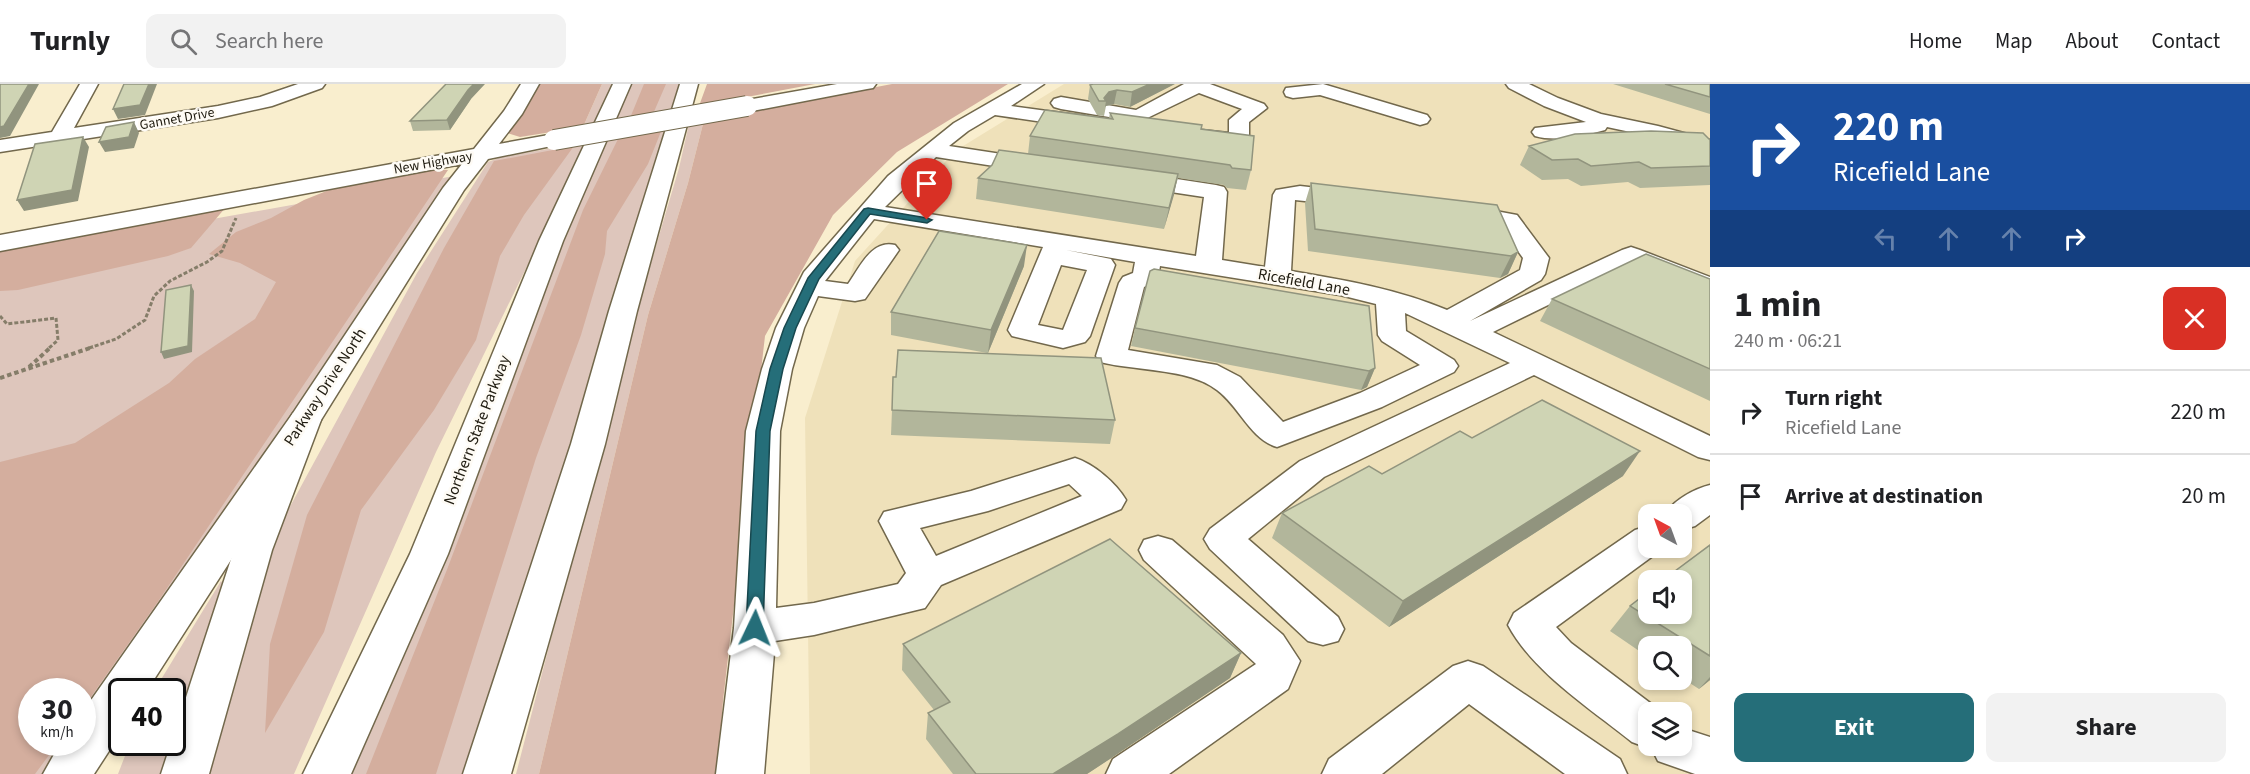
<!DOCTYPE html>
<html lang="en">
<head>
<meta charset="utf-8">
<style>
  body { margin:0; font-family:"Source Sans 3",sans-serif; background:#f2f2f2; color:#202124; height:100vh; display:flex; flex-direction:column; font-size:22px; white-space:nowrap }
  * { box-sizing:border-box; margin:0 }
  p { font-size:20px; color:#757577 }
  .icon { flex:none; width:33px; height:33px; fill:none; stroke:currentColor; stroke-width:2; stroke-linecap:round; stroke-linejoin:round }
  .map { position:relative; flex:1; overflow:hidden }
  .side { display:flex; flex-direction:column; background:#fff; width:540px }
  .side>* { flex:none }
  .guide { background:#1a4fa0; color:#fff; overflow:hidden }
  .needle { width:39px; rotate:319deg }
  .tools { position:absolute; left:1638px; top:420px; display:grid; gap:12px }
  .tools a { display:grid; place-items:center; width:54px; height:54px; border-radius:12px; background:#fff; box-shadow:0 3px 9px #0003; font-size:30px }
  .speed { position:absolute; left:18px; top:594px; display:flex; gap:12px; font-size:30px; font-weight:700; text-align:center }
  .speed>* { display:grid; place-content:center; width:78px; height:78px; border-radius:50%; background:#fff; box-shadow:0 3px 9px #0003; line-height:1 }
  .speed small { font-size:15px; font-weight:400 }
  .speed .limit { border:3px solid #111; border-radius:9px; background:#fff; color:#111 }
  .pin { position:absolute; display:grid; place-items:center; width:51px; height:51px; color:#fff; margin:-62px -26px; border-radius:50% 50% 50% 0; rotate:-45deg; box-shadow:0 0 6px #0007 }
  .pin .icon { rotate:45deg }
  .me { position:absolute; width:66px; margin:-33px; rotate:2deg; stroke-linejoin:round; filter:drop-shadow(0 0 4px #0008) }
  .turn { display:flex; align-items:center; gap:21px; height:126px; padding:0 24px; font-size:27px }
  .turn .icon { width:78px; height:78px; stroke-width:2.5 }
  .turn b { display:block; font-size:42px; line-height:51px }
  .lanes { display:flex; align-items:center; height:57px; padding:0 24px; background:#0003; justify-content:center; gap:30px; direction:ltr }
  .lanes .off { opacity:.35 }
  .round { display:grid; place-items:center; flex:none; width:63px; height:63px; border-radius:12px; background:#f2f2f2 }
  .headline { display:flex; align-items:center; justify-content:space-between; height:102px; padding:0 24px }
  h1 { font-size:36px; font-weight:700; line-height:45px }
  .cta { display:flex; gap:12px; margin-top:auto; padding:12px 24px }
  .cta a { flex:1; height:69px; border-radius:12px; background:#256e79; color:#fff; font-size:24px; font-weight:700; line-height:69px; text-align:center }
  .cta a+a { background:#f2f2f2; color:#202124 }
  ul { padding:0; list-style:none }
  li { display:flex; align-items:center; gap:18px; height:84px; padding:0 24px; border-top:2px solid #e0e0e0 }
  li div { flex:1 }
  li b { display:block; font-size:22px }
  li em { font-style:normal }
  header { display:flex; align-items:center; gap:36px; box-sizing:border-box; height:84px; padding:0 30px; background:#fff; border-bottom:2px solid #e0e0e0 }
  header strong { font-size:28px }
  nav { display:flex; gap:33px; margin-inline-start:auto; font-size:21px }
  .search { width:420px; height:54px; background:#f2f2f2; display:flex; align-items:center; gap:15px; box-sizing:border-box; padding:0 21px; border-radius:12px; color:#757577; font-size:22px }
  main { display:flex; flex:1; min-height:0 }
  .map>svg:first-child { display:block }
  .built { fill:#efe1ba; fill-rule:evenodd }
  .green { fill:#dec6bc }
  .forest { fill:#d4ae9e }
  .lines { fill:none; stroke-linecap:round; stroke-linejoin:round }
  .minor-casing { stroke:#72684c; stroke-width:3 }
  .highway-casing { stroke:#72684c; stroke-width:3 }
  .path-far1 { stroke:#857d69; stroke-width:3; stroke-dasharray:4 2; stroke-linecap:butt }
  .path { stroke:#857d69; stroke-width:4; stroke-dasharray:4.5 3; stroke-linecap:butt }
  .minor { fill:#fff; fill-rule:evenodd }
  .highway { fill:#fff; fill-rule:evenodd }
  .minor-bridge-casing { stroke:#72684c; stroke-width:22; stroke-linecap:butt }
  .minor-bridge { stroke:#fff; stroke-width:20 }
  .wall { fill:#b2b69b }
  .shaded-wall { fill:#91947e }
  .building { fill:#cfd4b4; stroke:#91947e; stroke-width:1.5 }
  .route { fill:#256e79; stroke:#18484f; stroke-width:1.5 }
  .labels { text-anchor:middle; dominant-baseline:central; stroke-width:5; stroke-linejoin:round; paint-order:stroke }
  .far-street-label { font-size:14px; fill:#1f1b10; stroke:#fefbf5 }
  .street-label { font-size:16px; fill:#1f1b10; stroke:#fefbf5 }
</style>
</head>
<body>
<header>
<strong>Turnly</strong>
<div class="search"><svg class="icon" aria-label="search" viewBox="0 0 24 24"><circle cx="10" cy="10" r="6"/><path d="M15 15l6 6"/></svg>Search here</div>
<nav><a>Home</a><a>Map</a><a>About</a><a>Contact</a></nav>
</header>
<main>
<div class="map">
<svg width="1710" height="690" viewBox="0 0 1710 690">
  <rect width="100%" height="100%" fill="#f9eece"/>
  <path class="built" d="M1064,0H1710V690H810L805,334L855,177L955,67ZM1648,430H1682V464H1648ZM1648,496H1682V530H1648ZM1648,562H1682V596H1648ZM1648,628H1682V662H1648Z"/>
  <path class="green" d="M602,0H612L594,41L583,43Z
    M629,0H680L671,27L613,37Z
    M704,36L688,99L648,231L539,690H516L628,257L679,84L689,40Z
    M669,43L526,511L469,690H340L562,154L609,54Z
    M588,58L436,368L294,690H201L274,452L417,189L488,78L501,73Z
    M454,92L83,641L82,608H32V658L70,659L49,690H0V173Z
    M221,497L230,508L161,690H118L130,659L172,658V608L154,607Z"/>
  <path class="forest" d="M539,0H602L583,43L520,53L507,49Z
    M644,0H666L653,30L630,34Z
    M707,0H815L699,22Z
    M892,0H1008L897,68L833,131L765,252L723,617L717,690H539L648,231L688,99L704,36Z
    M662,45L648,80L607,147L605,170L581,251L536,374L436,690H366L448,483L583,126L619,53Z
    M574,62L524,131L500,172L476,256L434,326L361,426L324,548L265,649L270,560L307,431L444,164L494,77Z
    M433,85L448,86L157,519L83,624L82,608H32V658L58,659L35,690H0V378L75,359L169,299L195,275L255,235L276,198L240,179L209,170L236,148L271,134L304,116L329,106Z
    M226,123L191,164L168,172L18,206L0,207V166Z"/>
  <g class="lines">
    <defs>
      <path id="minor" d="M80,0H98L74,44L218,22L260,13L298,0H325L322,4L272,22L218,34L0,68V56L52,48Z
        M521,0H539L522,30L499,60L554,50L561,52L564,56L561,60L488,75L464,106L321,336L146,608H122V647L94,690H43L61,658H82V629L293,329L443,104L462,80L0,167V151L474,65L504,27Z
        M837,0H876L873,4L867,5L747,28L740,26L737,22L740,18L747,16Z
        M1022,0H1044L1011,22L1084,32L1091,34L1094,38L1091,42L1084,44L995,31L968,47L949,62L1047,77L1050,82L1047,87L1039,89L936,73L885,123L1196,172L1204,113L1131,102L1123,100L1120,95L1123,90L1131,88L1216,101L1224,103L1227,108L1222,176L1265,183L1273,111L1276,106L1300,102L1353,108L1361,110L1365,115L1361,120L1353,122L1295,116L1291,187C1344,196 1397,205 1447,226L1520,186L1523,174L1500,142L1450,132L1446,127L1450,122L1458,120L1517,131L1549,174L1545,190L1541,196L1470,237L1622,166L1631,163L1640,166L1710,193V210L1632,180L1493,248L1710,352V376L1698,373L1534,291L1324,393L1248,455L1338,533L1344,545L1338,557L1323,561L1308,557L1210,465L1204,455L1210,445L1300,377L1510,279L1405,229L1406,247L1454,276L1458,282L1454,288L1382,323L1277,363C1250,355 1239,322 1217,306C1189,284 1135,287 1100,278L1096,272L1119,199L1123,193L1133,189L1135,178L1066,166L1111,175L1115,181L1090,252L1085,258L1063,264L1012,252L1008,246L1043,163L874,135L825,197L848,200C860,183 872,155 895,161L899,166L865,215L855,217L818,212L804,244L792,285L780,347L776,524L814,519L898,500L906,489L879,437L884,428L971,407L1075,374C1094,380 1116,399 1126,416L1121,425L941,501L925,524L814,551L775,557L764,690H716L734,544L746,347L762,285L776,244L804,188L888,92L954,39ZM1061,181L1087,186L1063,246L1038,241ZM1160,182L1340,211L1376,220L1378,251L1382,257L1420,281L1360,309L1283,338L1240,293L1217,281L1128,266L1144,203C1156,198 1158,194 1160,182ZM1069,400L1082,412L936,472L920,444L988,427Z
        M1184,0H1210L1264,20L1267,24L1249,38V57L1246,61L1239,63L1194,56L1191,52L1194,48L1201,46L1229,49V36L1242,25L1199,9L1139,38L1061,25L1054,23L1051,19L1054,15L1061,13L1136,26Z
        M1323,0L1427,31L1430,35L1427,39L1420,41L1320,11L1293,14L1286,12L1284,8L1286,4Z
        M1506,0H1529L1558,14L1601,30L1658,42L1710,56V69L1654,53L1607,43L1605,46C1584,52 1556,58 1535,52L1532,48L1535,44L1586,38L1544,22L1509,4Z
        M1710,401V431L1695,442L1682,446V430H1665C1674,416 1694,405 1710,401Z
        M1648,442V464H1663L1661,466L1556,543L1571,559L1662,628H1648V662H1682V644L1710,653V690H1695L1658,677L1651,663L1648,664L1632,658C1591,625 1533,588 1508,541L1514,529L1635,446Z
        M1158,452L1172,456L1283,551L1300,577L1288,605L1169,690H1106L1113,675L1256,580L1144,476L1139,466L1144,456Z
        M1468,577L1483,582L1620,675L1627,690H1565L1469,620L1382,690H1322L1329,675L1453,582Z"/>
      <path id="highway" d="M613,0H631L563,157L448,470L351,690H303L410,470L539,157Z
        M680,0H698L637,227L605,360L511,690H463L571,360L609,227Z
        M305,326L317,329L321,336L272,466L209,690H161L234,466L289,336L293,329Z"/>
    </defs>
    <use href="#minor" class="minor-casing"/>
    <use href="#highway" class="highway-casing"/>
    <path class="path-far1" d="M0,232L7,240L56,234L58,256L49,264
      M89,264L116,255L145,236L154,212L170,197L207,178L222,167L236,134"/>
    <path class="path" d="M29,283L51,263
      M0,294L93,263"/>
    <use href="#minor" class="minor"/>
    <use href="#highway" class="highway"/>
    <defs>
      <path id="minor-bridge" d="M554,56L747,22"/>
    </defs>
    <use href="#minor-bridge" class="minor-bridge-casing"/>
    <use href="#minor-bridge" class="minor-bridge"/>
  </g>
  <path class="wall" d="M1174,0L1130,23L1114,20L1106,22L1104,32L1097,31L1088,15L1090,1Z
    M1613,0H1710V30Z
    M471,15L450,46L413,47L410,37Z
    M1110,29L1201,45L1251,86L1246,106L1227,104L1224,101L1178,94L1164,145L976,115L978,94L1028,70L1030,52L1109,34Z
    M1710,56V101L1640,104L1628,98L1581,102L1568,95L1542,96L1520,81L1529,62Z
    M1311,99L1518,168L1508,190L1500,194L1308,167L1305,119Z
    M1024,182L988,269L1115,336L1110,360L891,351L892,326L896,293L987,269L891,251V228Z
    M1710,195V317L1540,237L1552,215Z
    M1135,244L1375,284L1367,303L1361,306L1131,262Z
    M1472,354L1623,392L1389,543L1272,454L1282,429Z
    M1710,461V596L1699,605L1682,594V562H1648V573L1610,547L1630,522Z
    M903,560L1241,569L1230,594L1087,690H953L926,655L928,629L934,626L902,586Z"/>
  <path class="shaded-wall" d="M29,0H39L10,52L0,54V43Z
    M149,0H157L145,31L118,35L113,25Z
    M474,0H485L471,15L450,46L447,36L468,6Z
    M1150,0H1175L1130,23L1132,8Z
    M1117,6L1114,20L1106,22L1105,23L1106,17L1104,14L1109,8Z
    M134,38L139,49L134,64L105,68L99,58Z
    M83,53L89,63L78,117L24,127L17,116Z
    M1178,90L1174,111L1164,145L1169,124Z
    M1027,161L1024,182L988,269L991,246Z
    M1518,168L1508,190L1500,194L1511,172Z
    M191,201L194,207L192,268L164,275L161,268Z
    M1375,284L1367,303L1361,306L1369,287Z
    M1640,367L1623,392L1389,543L1403,517Z
    M1241,569L1230,594L1110,675L1087,690H1053Z
    M1710,593V596L1699,605Z"/>
  <path class="building" d="M0,0H29L4,42L0,43Z
    M124,0H149L140,21L113,25Z
    M446,0H474L468,6L447,36L410,37Z
    M1093,0H1150L1132,8L1117,6L1109,8L1104,14L1106,17H1099L1090,1Z
    M1665,0H1710V13Z
    M1045,26L1113,35L1110,29L1202,41L1201,45L1254,52L1251,86L1232,84L1230,81L1030,52Z
    M134,38L129,53L99,58L106,43Z
    M1651,47L1703,49L1710,56V82L1651,84L1639,78L1591,82L1578,75L1552,76L1529,62L1575,50Z
    M83,53L72,106L17,116L35,60Z
    M999,66L1178,90L1169,124L978,94L992,81Z
    M1311,99L1497,121L1518,168L1511,172L1315,145Z
    M939,147L1027,161L991,246L891,228Z
    M1646,170L1710,195V285L1552,215Z
    M1154,185L1369,222L1375,284L1369,287L1135,244L1150,187Z
    M191,201L188,262L161,268L166,206Z
    M898,266L1101,274L1115,336L892,326L893,293H896Z
    M1542,316L1640,367L1403,517L1282,429L1369,382L1382,390L1460,347L1472,354Z
    M1110,455L1241,569L1118,650L1053,690H976L928,629L950,618L903,560Z
    M1710,461V572L1630,522L1648,508V530H1682V496H1663Z"/>
  <path class="route" d="M868,124L927,134L932,136L927,139L870,130L819,195L796,244L783,285L770,347L763,544L761,549L755,551L749,549L746,544L756,347L770,285L784,244L808,194L864,125Z"/>
  <g class="labels">
    <g class="far-street-label">
      <text transform="translate(177 35) rotate(-10)">Gannet Drive</text>
      <text transform="translate(433 79) rotate(-10)">New Highway</text>
    </g>
    <g class="street-label">
      <text transform="translate(1304 198) rotate(10)">Ricefield Lane</text>
      <text transform="translate(325 303) rotate(-57)">Parkway Drive North</text>
      <text transform="translate(477 346) rotate(-69)">Northern State Parkway</text>
    </g>
  </g>
</svg>
<div class="tools">
<a><svg class="needle" viewBox="-14 -14 28 28"><path d="M0-13l5 13h-10z" fill="#e53935"/><path d="M0 13l5-13h-10z" fill="#757577"/></svg></a>
<a><svg class="icon" aria-label="sound" viewBox="0 0 24 24"><path d="M4 9h4l5-4v14l-5-4H4zM17 9q2 3 0 6"/></svg></a>
<a><svg class="icon" aria-label="search" viewBox="0 0 24 24"><circle cx="10" cy="10" r="6"/><path d="M15 15l6 6"/></svg></a>
<a><svg class="icon" aria-label="layers" viewBox="0 0 24 24"><path d="M12 4l9 5-9 5-9-5zM3 14l9 5 9-5"/></svg></a>
</div>
<div class="speed"><div>30<small>km/h</small></div><div class="limit">40</div></div>
<div class="pin" style="left:927px;top:136px;background:#d93025"><svg class="icon" aria-label="arrive" viewBox="0 0 24 24"><path d="M6 21V4h12l-3 4 3 4H6"/></svg></div>
<svg class="me" style="left:755px;top:544px" viewBox="-20 -20 40 40"><path d="M0-17L14 15 0 8-14 15z" fill="#256e79" stroke="#fff" stroke-width="4"/></svg>
</div>
<section class="side">
<div class="guide">
<div class="turn"><svg class="icon" aria-label="right" viewBox="0 0 24 24"><path d="M7 20v-9h11M14 6l5 5-5 5"/></svg><div><b>220 m</b>Ricefield Lane</div></div>
<div class="lanes"><svg class="icon off" aria-label="left" viewBox="0 0 24 24"><path d="M17 20v-9H6M10 6l-5 5 5 5"/></svg><svg class="icon off" aria-label="ahead" viewBox="0 0 24 24"><path d="M12 20V5M6 11l6-6 6 6"/></svg><svg class="icon off" aria-label="ahead" viewBox="0 0 24 24"><path d="M12 20V5M6 11l6-6 6 6"/></svg><svg class="icon" aria-label="right" viewBox="0 0 24 24"><path d="M7 20v-9h11M14 6l5 5-5 5"/></svg></div>
</div>
<div class="headline"><div><h1>1 min</h1><p>240 m · 06:21</p></div><a class="round" style="background:#d93025;color:#fff"><svg class="icon" aria-label="close" viewBox="0 0 24 24"><path d="M6 6l12 12M18 6L6 18"/></svg></a></div>
<ul>
<li><svg class="icon" aria-label="right" viewBox="0 0 24 24"><path d="M7 20v-9h11M14 6l5 5-5 5"/></svg><div><b>Turn right</b><p>Ricefield Lane</p></div><em>220 m</em></li>
<li><svg class="icon" aria-label="arrive" viewBox="0 0 24 24"><path d="M6 21V4h12l-3 4 3 4H6"/></svg><div><b>Arrive at destination</b></div><em>20 m</em></li>
</ul>
<div class="cta"><a>Exit</a><a>Share</a></div>
</section>
</main>
</body>
</html>
